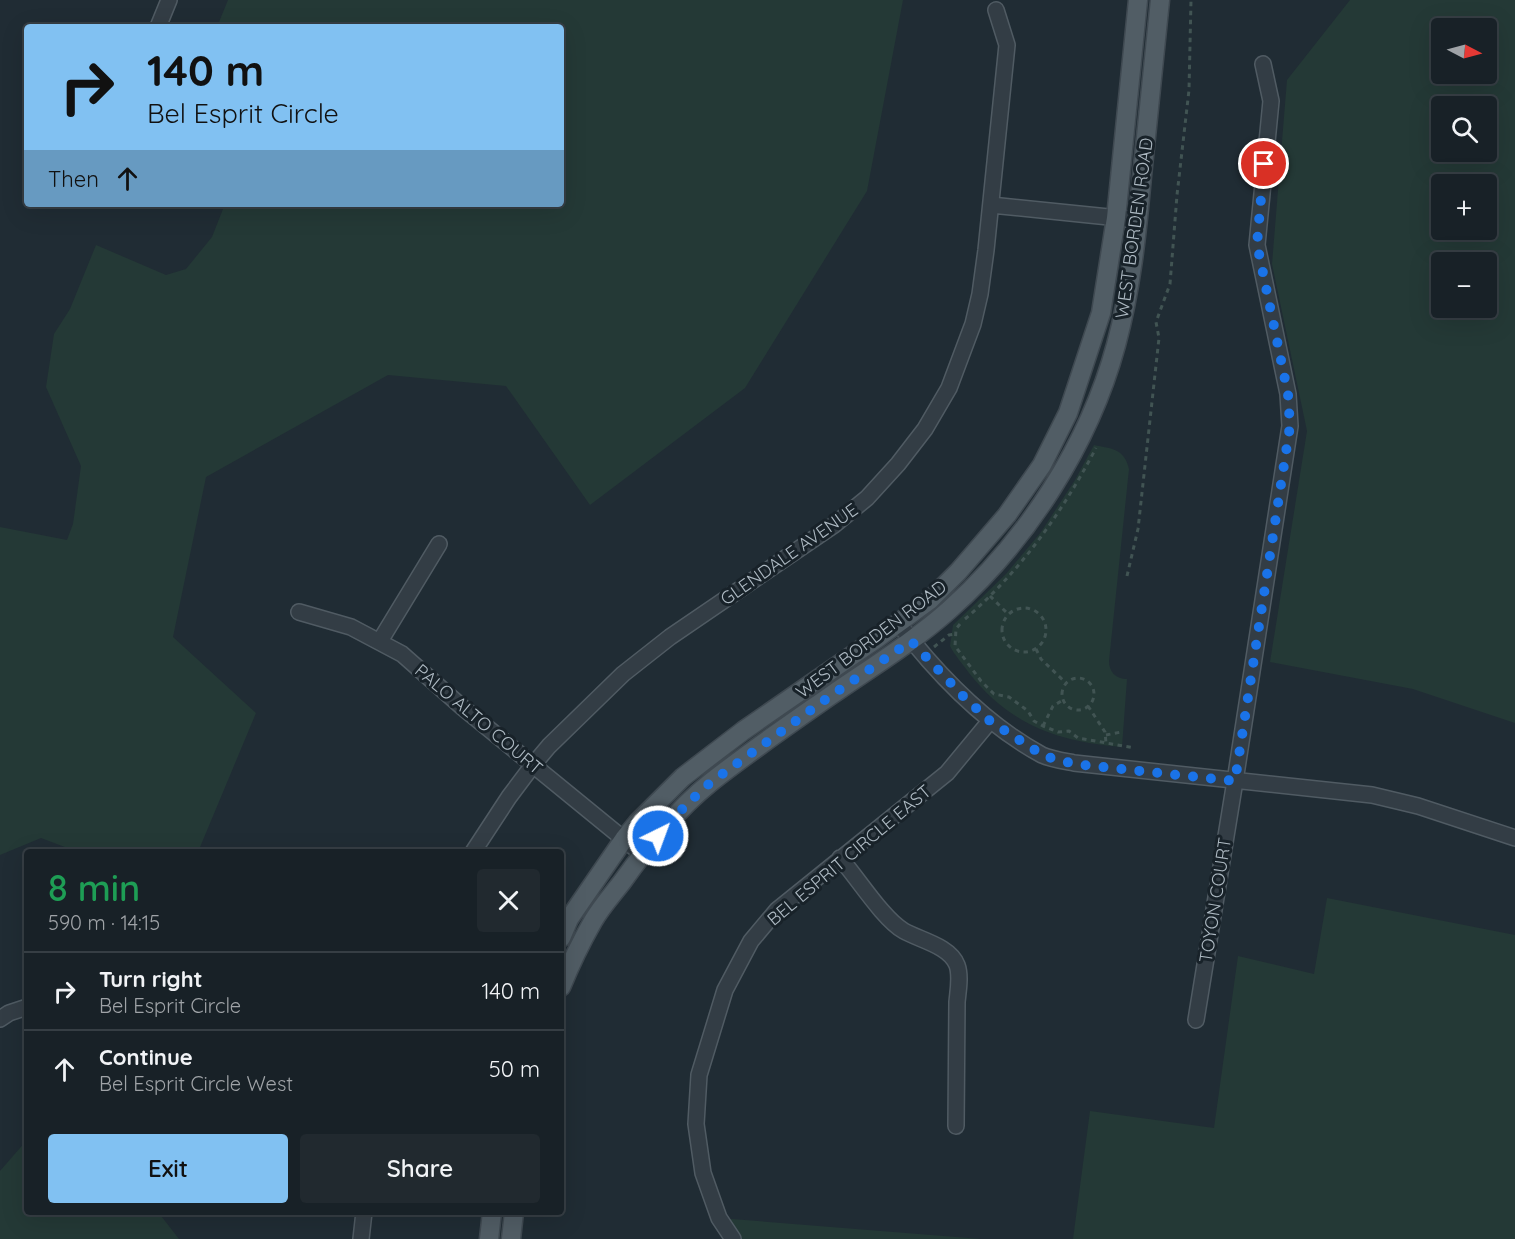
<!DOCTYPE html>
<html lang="en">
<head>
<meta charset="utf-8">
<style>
  body { margin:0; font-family:Quicksand,sans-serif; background:#21292f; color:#f1f3f6; height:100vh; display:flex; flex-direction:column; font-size:22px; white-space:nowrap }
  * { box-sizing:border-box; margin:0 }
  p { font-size:20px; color:#9fa3a7 }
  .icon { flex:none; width:33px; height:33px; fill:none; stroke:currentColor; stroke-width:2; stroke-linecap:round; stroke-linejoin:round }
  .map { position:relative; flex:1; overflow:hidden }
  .panel { position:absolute; left:24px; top:849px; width:540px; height:366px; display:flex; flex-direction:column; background:#182127; border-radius:6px; box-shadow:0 6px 24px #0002,0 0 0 2px #363e44 }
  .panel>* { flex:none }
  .banner { position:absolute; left:24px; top:24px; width:540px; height:183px; border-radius:6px; box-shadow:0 6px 24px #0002,0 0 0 2px #363e44; background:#81c1f2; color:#111; overflow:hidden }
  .needle { width:39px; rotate:96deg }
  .buttons { position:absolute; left:1431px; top:18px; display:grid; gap:12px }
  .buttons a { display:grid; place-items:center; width:66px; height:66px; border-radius:6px; background:#182127; box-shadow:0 6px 24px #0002,0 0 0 2px #363e44; font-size:30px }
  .pin { position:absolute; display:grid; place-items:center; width:51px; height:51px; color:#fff; margin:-26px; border:3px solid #fff; border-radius:50%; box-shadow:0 2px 6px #0007 }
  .me { position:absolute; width:66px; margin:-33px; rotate:42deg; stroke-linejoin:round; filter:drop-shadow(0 0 4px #0008) }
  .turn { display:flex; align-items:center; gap:21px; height:126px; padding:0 24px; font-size:27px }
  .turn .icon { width:78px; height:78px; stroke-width:2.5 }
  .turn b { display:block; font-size:42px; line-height:51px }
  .then { display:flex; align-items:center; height:57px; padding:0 24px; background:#0003; gap:12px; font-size:22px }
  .round { display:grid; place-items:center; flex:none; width:63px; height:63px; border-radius:6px; background:#21292f }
  .overview { display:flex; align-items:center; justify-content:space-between; height:102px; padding:0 24px }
  h1 { font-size:36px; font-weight:600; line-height:45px; color:#1e9e55 }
  .cta { display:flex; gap:12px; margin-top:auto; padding:12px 24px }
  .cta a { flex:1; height:69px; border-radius:6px; background:#81c1f2; color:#111; font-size:24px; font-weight:600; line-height:69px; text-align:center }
  .cta a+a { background:#21292f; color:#f1f3f6 }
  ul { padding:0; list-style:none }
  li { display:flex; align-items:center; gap:18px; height:78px; padding:0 24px; border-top:2px solid #363e44 }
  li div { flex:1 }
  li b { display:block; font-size:22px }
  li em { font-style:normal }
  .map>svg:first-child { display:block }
  .green { fill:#243936; fill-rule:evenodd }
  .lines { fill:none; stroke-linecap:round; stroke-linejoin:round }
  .minor-casing { stroke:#505b63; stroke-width:18 }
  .major-casing { stroke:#3f4951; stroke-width:21 }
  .path { stroke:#415453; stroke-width:3; stroke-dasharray:4.5 4.5; stroke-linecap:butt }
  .minor { stroke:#333d45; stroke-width:15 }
  .major { stroke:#515d65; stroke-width:18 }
  .route { stroke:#1a73e8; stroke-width:10; stroke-dasharray:0 18 }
  .labels { text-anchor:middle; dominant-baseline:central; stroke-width:6; stroke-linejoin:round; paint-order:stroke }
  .street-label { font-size:18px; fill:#adb9c2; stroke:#182229 }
</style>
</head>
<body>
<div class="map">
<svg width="1515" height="1239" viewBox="0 0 1515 1239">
  <rect width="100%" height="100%" fill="#202c34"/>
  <path class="green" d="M228,0H903L867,191L745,388L590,505L506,386L388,375L206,477L173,637L256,713L198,852H78L41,838L0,855V527L67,540L73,524L81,466L46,387L54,334L70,309L96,245L166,275L186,269L212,237L225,204H561V27H217Z
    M1350,0H1515V723L1413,689L1270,662L1307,431L1272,264L1287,80ZM1486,28V74H1442V28ZM1486,106V152H1442V106ZM1486,184V230H1442V184ZM1486,262V308H1442V262Z
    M1094,445C1112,449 1124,448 1129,469L1109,661C1109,672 1116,679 1127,679L1122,747C1058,742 1010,725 969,673C963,664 955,656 950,646L953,625L1006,574L1041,532L1075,480Z
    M1327,898L1515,935V1239H1073L1090,1111L1214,1128L1238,956L1314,974Z
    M27,1140V1212H158L179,1239H0V1171Z
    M719,1218L981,1239H733Z"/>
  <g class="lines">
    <defs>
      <path id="minor" d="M158,27L169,0
        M991,205L1138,220
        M299,612L351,627L402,654L462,707L642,854
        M898,623C937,674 985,724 1042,755C1051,759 1064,761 1074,763L1372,795L1418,806L1515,838
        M380,641L439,544
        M473,852L509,797L533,765L549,746L623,674L670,637L834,525L867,498L898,464L925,429L949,388L973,324L980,294L986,250L1007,45L996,10
        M840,858C857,877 883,919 904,931C920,940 950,946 957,965C961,976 958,991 957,1002L956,1126
        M0,1019L9,1013L27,1007
        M1196,1020L1235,781L1290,426L1288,394L1257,245L1271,101L1263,64
        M361,1239L364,1212
        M733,1239L719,1218L703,1173L696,1124L699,1075L725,990L751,941L777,910L947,773L990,721"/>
      <path id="major" d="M561,938L569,919L624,839L637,823L683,777L743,731L879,637L930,600L958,572L1007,515L1042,465L1068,413L1101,313L1116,218L1138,0
        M561,987C570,965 581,942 593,921C601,907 612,895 622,882C648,846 676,810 711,782C749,752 790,724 830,696C870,668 912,643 949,610C1026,542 1089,445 1116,345C1131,290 1137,233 1142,176C1148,118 1154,59 1160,0
        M489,1239L492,1212
        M511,1239L514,1212"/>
    </defs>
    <use href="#minor" class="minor-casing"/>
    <use href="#major" class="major-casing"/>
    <path class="path" d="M1127,576L1138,529L1159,338L1156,322L1170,284L1177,195L1189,90L1191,0
      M990,596L1008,614
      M1002 630a22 22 0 1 1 44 0a22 22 0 1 1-44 0Z
      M965,619C1020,572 1062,513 1096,448
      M960,624L956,629L955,646L981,681L994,694L1009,697L1028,711L1034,721L1043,726L1058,732L1069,731L1078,738L1135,748
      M934,647L949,635L955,634
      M1036,649L1041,659L1066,683
      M1062 694a16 16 0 1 1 32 0a16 16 0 1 1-32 0Z
      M1088,706L1105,732L1106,743
      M1043,726L1053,706L1063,700
      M1106,735L1121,732"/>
    <use href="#minor" class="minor"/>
    <use href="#major" class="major"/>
  </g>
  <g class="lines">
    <path class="route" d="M658,836L686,805L710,783L829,697L911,641L963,696L990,721L1044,756L1074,764L1235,781L1290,426L1288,394L1257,244L1264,164"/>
  </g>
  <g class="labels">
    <g class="street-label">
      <text transform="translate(1134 228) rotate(-82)">WEST BORDEN ROAD</text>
      <text transform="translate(789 554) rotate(-35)">GLENDALE AVENUE</text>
      <text transform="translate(871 639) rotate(-37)">WEST BORDEN ROAD</text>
      <text transform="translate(479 719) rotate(40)">PALO ALTO COURT</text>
      <text transform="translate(849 855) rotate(-40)">BEL ESPRIT CIRCLE EAST</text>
      <text transform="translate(1215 900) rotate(-81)">TOYON COURT</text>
    </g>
  </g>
</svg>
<div class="buttons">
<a><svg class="needle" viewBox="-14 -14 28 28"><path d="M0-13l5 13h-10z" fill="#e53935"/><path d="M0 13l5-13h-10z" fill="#9fa3a7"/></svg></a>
<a><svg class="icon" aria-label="search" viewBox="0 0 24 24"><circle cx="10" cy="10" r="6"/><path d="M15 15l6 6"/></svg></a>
<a>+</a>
<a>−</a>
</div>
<div class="pin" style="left:1264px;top:164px;background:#d93025"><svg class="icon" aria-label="arrive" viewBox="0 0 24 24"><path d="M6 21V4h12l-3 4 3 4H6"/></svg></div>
<svg class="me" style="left:658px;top:836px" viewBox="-20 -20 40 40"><circle r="17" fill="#1a73e8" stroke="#fff" stroke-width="3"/><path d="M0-11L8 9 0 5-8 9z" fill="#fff"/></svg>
<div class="banner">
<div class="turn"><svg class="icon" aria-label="right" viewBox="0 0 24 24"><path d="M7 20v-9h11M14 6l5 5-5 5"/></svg><div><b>140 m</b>Bel Esprit Circle</div></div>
<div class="then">Then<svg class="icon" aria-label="ahead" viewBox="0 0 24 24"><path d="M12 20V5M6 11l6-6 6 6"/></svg></div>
</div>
<section class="panel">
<div class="overview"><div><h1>8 min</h1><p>590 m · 14:15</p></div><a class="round"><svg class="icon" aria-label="close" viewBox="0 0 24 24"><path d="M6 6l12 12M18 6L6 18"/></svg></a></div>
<ul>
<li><svg class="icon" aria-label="right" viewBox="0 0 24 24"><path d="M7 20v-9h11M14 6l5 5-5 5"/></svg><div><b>Turn right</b><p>Bel Esprit Circle</p></div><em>140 m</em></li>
<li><svg class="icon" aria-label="ahead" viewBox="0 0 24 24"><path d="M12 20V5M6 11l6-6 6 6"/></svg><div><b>Continue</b><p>Bel Esprit Circle West</p></div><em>50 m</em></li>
</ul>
<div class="cta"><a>Exit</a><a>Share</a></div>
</section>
</div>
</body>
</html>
